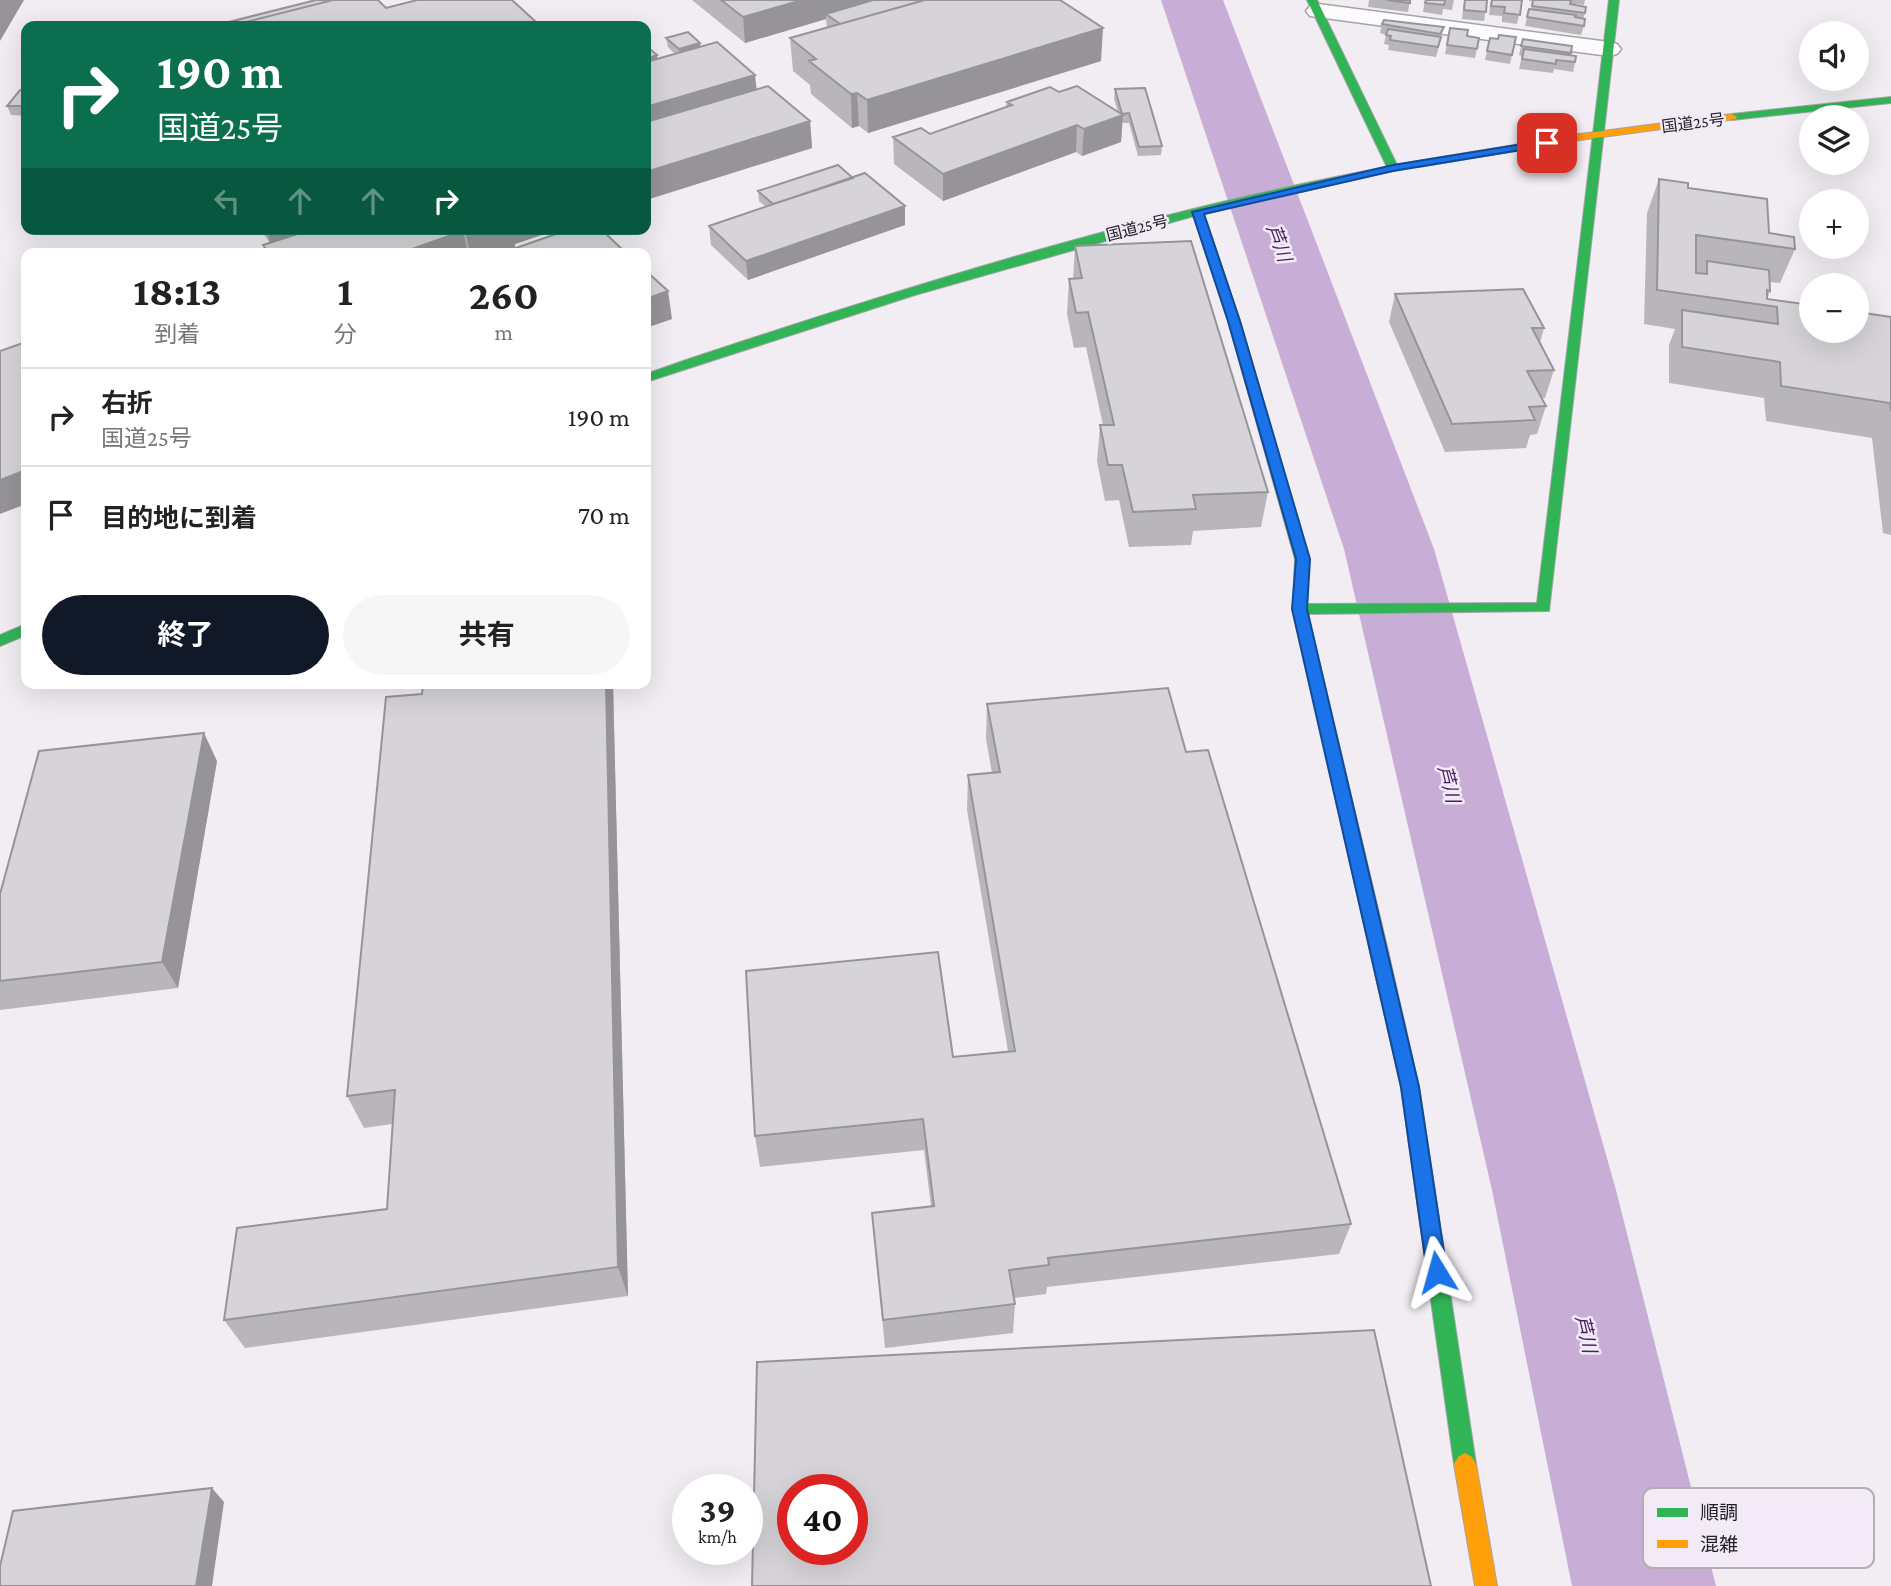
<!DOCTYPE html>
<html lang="ja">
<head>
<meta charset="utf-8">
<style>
  body { margin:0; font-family:"Crimson Pro","Noto Sans JP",serif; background:#f6f6f6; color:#222; height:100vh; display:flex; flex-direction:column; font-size:26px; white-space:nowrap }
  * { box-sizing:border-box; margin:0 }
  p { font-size:23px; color:#767676 }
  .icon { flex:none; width:38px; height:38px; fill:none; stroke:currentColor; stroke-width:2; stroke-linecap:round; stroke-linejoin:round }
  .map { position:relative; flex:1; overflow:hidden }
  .side { position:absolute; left:21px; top:248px; width:630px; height:441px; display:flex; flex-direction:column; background:#fff; border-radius:14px; box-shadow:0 7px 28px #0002 }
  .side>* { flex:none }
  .guide { position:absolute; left:21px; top:21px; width:630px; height:214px; border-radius:14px; box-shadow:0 7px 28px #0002; background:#0b6e4f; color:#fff; overflow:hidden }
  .tools { position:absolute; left:1799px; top:21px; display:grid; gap:14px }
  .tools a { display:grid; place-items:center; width:70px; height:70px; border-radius:50%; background:#fff; box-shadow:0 7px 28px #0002; font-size:35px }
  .speed { position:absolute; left:672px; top:1474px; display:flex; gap:14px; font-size:35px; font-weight:700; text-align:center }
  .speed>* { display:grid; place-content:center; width:91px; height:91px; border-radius:50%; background:#fff; box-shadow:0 7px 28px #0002; line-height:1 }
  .speed small { font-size:18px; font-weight:400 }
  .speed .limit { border:10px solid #d22; background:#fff; color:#111 }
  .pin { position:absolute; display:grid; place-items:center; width:60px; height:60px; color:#fff; margin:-30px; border-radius:14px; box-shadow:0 4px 10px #0006 }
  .me { position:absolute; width:77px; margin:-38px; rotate:352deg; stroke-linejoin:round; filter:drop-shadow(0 0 5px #0008) }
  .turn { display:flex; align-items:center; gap:24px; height:147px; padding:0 21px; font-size:32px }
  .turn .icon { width:91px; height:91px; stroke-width:2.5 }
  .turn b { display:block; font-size:49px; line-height:60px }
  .lanes { display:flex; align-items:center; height:66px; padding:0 21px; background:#0003; justify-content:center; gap:35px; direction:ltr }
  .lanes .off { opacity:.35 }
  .eta { display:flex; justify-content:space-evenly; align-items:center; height:119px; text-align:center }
  .eta b { font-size:42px; font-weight:700; line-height:49px }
  .action { display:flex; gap:14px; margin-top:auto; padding:14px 21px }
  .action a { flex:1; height:80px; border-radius:42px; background:#111827; color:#fff; font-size:28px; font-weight:700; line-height:80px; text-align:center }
  .action a+a { background:#f6f6f6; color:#222 }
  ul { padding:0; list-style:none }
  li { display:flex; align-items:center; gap:21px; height:98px; padding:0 21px; border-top:2px solid #e0e0e0 }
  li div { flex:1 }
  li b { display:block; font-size:26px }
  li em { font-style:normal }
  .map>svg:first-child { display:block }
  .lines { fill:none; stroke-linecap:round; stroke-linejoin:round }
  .river { fill:#c8aed7; fill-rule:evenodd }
  .street-casing { stroke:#a6a3a8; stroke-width:3 }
  .fast-casing { stroke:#a6a3a8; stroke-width:2 }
  .slow-casing { stroke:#a6a3a8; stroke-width:2 }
  .street { fill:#fdfcfd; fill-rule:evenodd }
  .fast { fill:#30b455; fill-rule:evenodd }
  .slow { fill:#ff9f0a; fill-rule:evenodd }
  .wall { fill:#b9b6bb }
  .shaded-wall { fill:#969498 }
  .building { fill:#d7d4d9; stroke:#969498; stroke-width:2; fill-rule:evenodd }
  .route { fill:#1a73e8; stroke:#114b97; stroke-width:2 }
  .labels { text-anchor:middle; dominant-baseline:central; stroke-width:5; stroke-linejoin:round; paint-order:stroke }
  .far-street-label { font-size:16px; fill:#232025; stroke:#f2eaf6 }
  .water-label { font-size:19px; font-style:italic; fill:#4c1e61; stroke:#f2eaf6 }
  .key { fill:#f2eaf6; stroke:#b4adb7; stroke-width:2 }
  .key-label { font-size:19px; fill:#232025 }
</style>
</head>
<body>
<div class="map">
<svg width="1891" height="1586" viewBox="0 0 1891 1586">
  <rect width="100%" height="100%" fill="#f1edf3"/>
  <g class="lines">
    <path class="river" d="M1161,0H1223L1434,549L1616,1190L1716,1586H1572L1492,1190L1344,549Z"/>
    <defs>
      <path id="street" d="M1318,4L1609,42L1617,44L1621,49L1617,54L1609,56L1310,16L1306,11L1310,6Z"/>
      <path id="fast" d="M1307,0H1317L1397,165L1418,161L1423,164L1204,214L1240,321L1309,559L1307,604L1537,603L1609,0H1619L1549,611L1308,614L1318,657L1311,662L1306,661L1293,609L1295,559L1228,321L1194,216L915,295L646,382V374L686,360C915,284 1149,211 1387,167Z
        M1891,97V103L1732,120L1727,117L1732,114Z
        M26,624V635L0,646V635Z
        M1379,944L1385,946L1388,951L1419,1087L1476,1464L1472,1471L1465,1475L1458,1471L1454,1464L1401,1087L1370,951L1373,946Z"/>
      <path id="slow" d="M1732,114L1737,117L1736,119L1580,140L1418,167L1413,164L1418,161L1580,134Z
        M1311,652L1318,657L1388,951L1385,956L1379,958L1373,956L1370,951L1304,657Z
        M1465,1453L1472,1457L1476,1464L1497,1586H1475L1454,1464L1458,1457Z"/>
    </defs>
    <use href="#street" class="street-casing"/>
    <use href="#fast" class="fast-casing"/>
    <use href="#slow" class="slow-casing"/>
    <use href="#street" class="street"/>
    <use href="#fast" class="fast"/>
    <use href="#slow" class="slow"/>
  </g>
  <path class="wall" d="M692,0H1060L1101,61L868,133L859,126L852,128L811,94L810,85L793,71L790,38L827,28L826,19L745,43Z
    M1369,0H1410L1408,12L1368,7Z
    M1425,0H1454L1452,10L1443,9L1442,15L1423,12Z
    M1464,0H1487L1484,21L1462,19Z
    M1491,0H1522L1517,24L1502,22V16L1489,15Z
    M1529,0H1585L1584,5L1576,4V5L1585,13L1583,19L1584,26L1581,35L1525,26L1529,9H1531L1533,1H1529Z
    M1382,24L1444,27L1436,57L1388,50L1389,45L1384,44L1386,35L1380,33Z
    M1450,28L1467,36L1479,38L1475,58L1445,54Z
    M1516,37L1510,64L1485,60L1490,38L1498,39Z
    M666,38L701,47L757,89L810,121L812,148L646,200V46L657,55V59L675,54L668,47Z
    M1523,39L1572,46L1570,55L1575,62L1573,72L1554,69L1553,73L1519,69L1522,56L1519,55Z
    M1115,89L1162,146L1161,155L1138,156L1129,123H1122L1121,142L1082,156L1076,152L943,201L894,164L893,137L930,134L1006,107L1007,102L1059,92L1118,112L1114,99Z
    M26,90V116L11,115L7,106Z
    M1659,179L1688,188L1795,249L1780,283L1770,282V291L1767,299L1891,317V535L1883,533L1872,438L1766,421L1764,398L1669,383V345L1675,329L1644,324L1647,213Z
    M758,191L905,225L748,280L711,245L709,226L766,207L759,201Z
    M260,229H559L515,244V248L496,254H266L263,245L270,243Z
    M1075,246L1268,492L1261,527L1193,531L1191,545L1129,547L1119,500L1105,501L1097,461L1100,425H1103L1086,347L1074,348L1067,314L1069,279H1073Z
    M1395,294L1544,328L1540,343L1554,370L1545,398H1541L1546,406L1537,434L1530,435L1526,448L1445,452L1389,322Z
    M423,684H613L628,1296L245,1348L224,1320L387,1209L392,1124L364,1128L347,1096L422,694Z
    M987,704L1186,752L1351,1224L1339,1254L1047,1287L1046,1294L1014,1298L1015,1304L1013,1333L885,1348L872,1213L931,1206L924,1150L760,1167L755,1136L953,1057L1008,1051L967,810L968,775L992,773L986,739Z
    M217,761L178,988L0,1010V981Z"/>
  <path class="shaded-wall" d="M0,0H24L0,41Z
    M802,0H880L826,14V19L745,43L743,17Z
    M536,22L537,26H520Z
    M1103,28L1101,61L868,133L867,100Z
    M700,43L701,52L680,58L679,49Z
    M657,55L658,65L646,68V59Z
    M755,75L758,101L646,134V107Z
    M857,93L859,126L852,128L851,94Z
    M1123,115L1121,142L1082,156L1084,129Z
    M810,121L812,148L646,200V172Z
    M1077,125L1076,152L943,201V174Z
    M905,206V225L748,280L746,261Z
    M266,229H322L271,245Z
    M482,229H559L515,244V248L496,254H470L466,234Z
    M463,231L468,254H398Z
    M668,291L672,319L646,328V299Z
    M26,470V504L0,514V480Z
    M606,684H613L628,1296L618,1267Z
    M204,733L217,761L178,988L162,962Z
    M212,1488L224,1502L212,1586H196Z"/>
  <path class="building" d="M316,0H333L230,26H213Z
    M333,0H378L386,8L417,0H512L536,22L520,26H230Z
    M721,0H802L743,17Z
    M873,0H925L840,24L826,14Z
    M925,0H1060L1103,28L867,100L857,93L851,94L809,61L816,59L790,38Z
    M1387,0H1410V3Z
    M1426,0H1445L1444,5L1425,3Z
    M1465,0H1487L1486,12L1464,10Z
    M1492,0H1522L1520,15L1504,13L1505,7L1491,6Z
    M1533,0H1571L1570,4L1586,7L1585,13L1532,6Z
    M1529,9L1576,15L1575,17L1585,19L1584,26L1527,17Z
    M1384,20L1444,27L1440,34L1382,24Z
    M1450,28L1468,30L1467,36L1479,38L1477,49L1447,45Z
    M1388,29L1441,37L1438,47L1390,40L1391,36L1386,35Z
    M688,32L700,43L679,49L666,38Z
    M1499,35L1516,37L1512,55L1487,51L1490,38L1498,39Z
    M1523,39L1572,46L1571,53L1521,46Z
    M717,42L755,75L646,107V62Z
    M646,46L657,55L646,59Z
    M1524,49L1576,56L1575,62L1556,60V64L1522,59Z
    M768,86L810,121L646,172V122Z
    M1077,86L1123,115L1084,129L1077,125L943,174L893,137L921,128L930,134L1012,105L1007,102L1050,87L1059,92Z
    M1145,88L1162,146L1139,147L1129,113L1122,114L1115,89Z
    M20,90H26V106H7Z
    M838,165L853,178L773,204L758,191Z
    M865,173L905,206L746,261L709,226Z
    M1659,179L1688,183V188L1767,199L1769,233L1794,237L1795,249L1696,235V273L1707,274V261L1769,270L1770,291L1767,290V299L1811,305V331H1857V312L1891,317V411L1890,403L1781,386L1780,362L1682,347V310L1778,324L1777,307L1657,290Z
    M313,229H482L466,234L463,231L398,254H270L263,245Z
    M570,229H591L592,231L601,229L627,254H499Z
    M1191,241L1268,492L1193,495L1196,509L1133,512L1122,465H1108L1100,425H1114L1088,312L1076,313L1069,279L1082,278L1075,246Z
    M646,271L668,291L646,299Z
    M1523,289L1544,328H1532L1554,370L1527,371L1546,406L1529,407L1535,420L1452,424L1395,294Z
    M26,342V470L0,480V351Z
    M423,684H606L618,1267L224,1320L237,1228L387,1209L395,1090L347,1096L386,697L422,694Z
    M1168,688L1186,752L1208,750L1351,1224L1048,1258L1049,1265L1009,1270L1015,1304L883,1320L872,1213L934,1206L923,1119L755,1136L746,971L938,952L953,1057L1015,1051L968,775L1000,772L987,704Z
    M204,733L162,962L0,981V894L39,751Z
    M1374,1330L1431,1586H752L757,1362ZM793,1489H852V1549H793Z
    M212,1488L196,1586H0V1566L13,1511Z"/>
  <path class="route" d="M1547,140L1551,141V145L1393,171L1204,214L1240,321L1310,559L1307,609L1419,1087L1447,1272L1444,1278L1437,1281L1430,1278L1427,1272L1401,1087L1292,609L1296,559L1228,321L1192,212L1393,165Z"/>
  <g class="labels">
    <g class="far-street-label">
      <text transform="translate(1693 123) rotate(-7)">国道25号</text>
      <text transform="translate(1137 228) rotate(-14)">国道25号</text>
    </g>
    <g class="water-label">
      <text transform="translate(1279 243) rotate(70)">芦川</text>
      <text transform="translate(1449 784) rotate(76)">芦川</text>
      <text transform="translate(1586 1334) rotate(77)">芦川</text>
    </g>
  </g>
  <rect x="1643" y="1488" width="231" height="80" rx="10" class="key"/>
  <rect x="1657" y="1508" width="31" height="9" fill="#30b455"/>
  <rect x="1657" y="1540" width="31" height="8" fill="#ff9f0a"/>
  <g class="key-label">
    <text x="1700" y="1519">順調</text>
    <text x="1700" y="1551">混雑</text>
  </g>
</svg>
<div class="tools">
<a><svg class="icon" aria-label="sound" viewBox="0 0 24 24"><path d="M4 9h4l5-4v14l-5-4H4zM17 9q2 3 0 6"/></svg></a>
<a><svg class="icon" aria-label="layers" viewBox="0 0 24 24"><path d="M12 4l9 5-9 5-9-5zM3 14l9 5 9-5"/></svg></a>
<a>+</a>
<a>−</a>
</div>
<div class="speed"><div>39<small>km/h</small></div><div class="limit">40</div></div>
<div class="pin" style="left:1547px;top:143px;background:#d93025"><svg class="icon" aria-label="arrive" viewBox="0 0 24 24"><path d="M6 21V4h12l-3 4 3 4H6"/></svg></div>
<svg class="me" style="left:1437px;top:1272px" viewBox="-20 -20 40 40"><path d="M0-17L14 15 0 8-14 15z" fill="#1a73e8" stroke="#fff" stroke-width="4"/></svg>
<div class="guide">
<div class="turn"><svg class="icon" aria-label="right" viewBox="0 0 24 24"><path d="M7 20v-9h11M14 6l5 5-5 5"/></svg><div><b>190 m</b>国道25号</div></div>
<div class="lanes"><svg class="icon off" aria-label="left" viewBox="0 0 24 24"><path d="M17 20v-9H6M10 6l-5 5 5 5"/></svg><svg class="icon off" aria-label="ahead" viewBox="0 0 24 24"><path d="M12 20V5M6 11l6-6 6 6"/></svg><svg class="icon off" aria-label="ahead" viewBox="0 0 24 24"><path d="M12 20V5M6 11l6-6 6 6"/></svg><svg class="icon" aria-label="right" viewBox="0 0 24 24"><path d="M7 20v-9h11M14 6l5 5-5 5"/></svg></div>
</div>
<section class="side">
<div class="eta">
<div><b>18:13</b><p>到着</p></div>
<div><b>1</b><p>分</p></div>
<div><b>260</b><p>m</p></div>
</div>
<ul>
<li><svg class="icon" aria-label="right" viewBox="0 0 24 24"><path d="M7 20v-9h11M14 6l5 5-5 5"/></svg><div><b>右折</b><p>国道25号</p></div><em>190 m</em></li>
<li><svg class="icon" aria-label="arrive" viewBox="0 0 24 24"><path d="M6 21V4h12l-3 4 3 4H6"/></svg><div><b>目的地に到着</b></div><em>70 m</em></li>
</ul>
<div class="action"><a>終了</a><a>共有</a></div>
</section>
</div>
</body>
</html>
